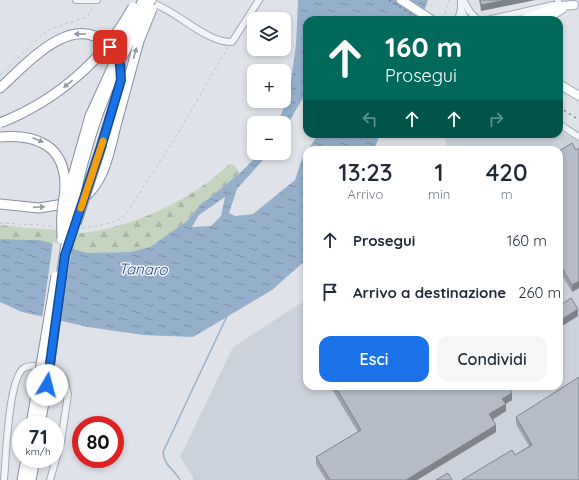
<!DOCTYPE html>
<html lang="it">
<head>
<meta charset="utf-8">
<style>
  body { margin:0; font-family:Quicksand,sans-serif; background:#f6f6f7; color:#1f2937; height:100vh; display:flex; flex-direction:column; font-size:15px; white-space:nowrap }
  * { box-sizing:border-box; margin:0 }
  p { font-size:13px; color:#747a83 }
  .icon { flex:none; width:22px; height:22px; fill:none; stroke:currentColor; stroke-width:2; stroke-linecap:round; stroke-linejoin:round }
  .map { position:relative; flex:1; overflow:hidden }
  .side { position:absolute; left:303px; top:146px; width:260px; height:244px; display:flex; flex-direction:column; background:#fff; border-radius:12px; box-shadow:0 2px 6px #0003 }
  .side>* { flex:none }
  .hud { position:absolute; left:303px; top:16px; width:260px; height:122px; border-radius:12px; box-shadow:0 2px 6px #0003; background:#00695c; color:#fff; overflow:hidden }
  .tools { position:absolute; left:247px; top:12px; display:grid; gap:8px }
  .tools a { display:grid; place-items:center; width:44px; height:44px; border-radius:8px; background:#fff; box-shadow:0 2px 6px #0003; font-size:20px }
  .speed { position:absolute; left:12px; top:416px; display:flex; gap:8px; font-size:20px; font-weight:700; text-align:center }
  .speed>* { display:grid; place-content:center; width:52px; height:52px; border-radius:50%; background:#fff; box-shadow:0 2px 6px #0003; line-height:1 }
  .speed small { font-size:10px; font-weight:400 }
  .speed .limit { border:6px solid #d22; background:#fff; color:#111 }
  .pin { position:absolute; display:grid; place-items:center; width:34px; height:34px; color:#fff; margin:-17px; border-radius:8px; box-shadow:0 2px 6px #0006 }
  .me { position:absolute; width:44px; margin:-22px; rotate:8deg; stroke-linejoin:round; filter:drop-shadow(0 0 3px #0008) }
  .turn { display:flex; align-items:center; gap:14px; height:84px; padding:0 16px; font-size:18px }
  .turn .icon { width:52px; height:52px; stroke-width:2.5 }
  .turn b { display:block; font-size:28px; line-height:34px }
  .lanes { display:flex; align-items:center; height:38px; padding:0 16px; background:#0003; justify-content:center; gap:20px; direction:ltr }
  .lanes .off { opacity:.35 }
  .eta { display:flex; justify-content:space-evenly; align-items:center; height:68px; text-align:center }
  .eta b { font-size:24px; font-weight:600; line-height:28px }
  .button { display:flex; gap:8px; margin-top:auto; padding:8px 16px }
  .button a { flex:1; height:46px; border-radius:12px; background:#1a73e8; color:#fff; font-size:16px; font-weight:600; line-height:46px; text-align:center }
  .button a+a { background:#f6f6f7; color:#1f2937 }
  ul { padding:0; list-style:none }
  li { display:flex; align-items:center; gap:12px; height:52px; padding:0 16px }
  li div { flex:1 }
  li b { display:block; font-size:15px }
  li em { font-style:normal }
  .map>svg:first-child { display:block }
  .built { fill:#ccd2db }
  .forest { fill:url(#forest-firs) }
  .water { fill:url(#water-ripples); fill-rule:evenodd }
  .pier { fill:#dfe3e9 }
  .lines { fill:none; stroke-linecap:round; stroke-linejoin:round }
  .stream { stroke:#96b0cc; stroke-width:1.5 }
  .minor-casing { stroke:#a4aab4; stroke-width:8 }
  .major-casing { stroke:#9da7b6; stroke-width:10 }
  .highway-casing { stroke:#858fa1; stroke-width:11 }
  .path { stroke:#bdc1c8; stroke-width:1; stroke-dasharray:3 3; stroke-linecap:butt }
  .minor { stroke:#f2f4f7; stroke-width:6 }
  .major { stroke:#fff; stroke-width:8 }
  .highway { stroke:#fff; stroke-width:9 }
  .rail { stroke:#778194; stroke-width:1.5; stroke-dasharray:2 4; stroke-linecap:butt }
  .highway-bridge-casing { stroke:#858fa1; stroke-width:11; stroke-linecap:butt }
  .highway-bridge { stroke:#fff; stroke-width:9 }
  .wall { fill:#9ca2ab }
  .shaded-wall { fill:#7f848b }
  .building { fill:#b5bcc7; stroke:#7f848b }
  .oneway { fill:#9298a0 }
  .route-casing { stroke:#114b97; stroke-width:10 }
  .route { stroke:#1a73e8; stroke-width:7 }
  .slow { stroke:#f59e0b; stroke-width:7 }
  .labels { text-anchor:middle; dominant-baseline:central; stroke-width:3; stroke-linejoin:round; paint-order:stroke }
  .water-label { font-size:15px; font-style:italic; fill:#2d4e79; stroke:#eef2f7 }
</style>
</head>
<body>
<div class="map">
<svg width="579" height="480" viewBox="0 0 579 480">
  <defs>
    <pattern id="forest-firs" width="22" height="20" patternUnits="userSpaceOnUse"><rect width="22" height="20" fill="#c4d4bf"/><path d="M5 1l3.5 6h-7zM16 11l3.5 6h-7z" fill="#a8b6a5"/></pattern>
    <pattern id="water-ripples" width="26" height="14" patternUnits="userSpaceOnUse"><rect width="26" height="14" fill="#96b0cc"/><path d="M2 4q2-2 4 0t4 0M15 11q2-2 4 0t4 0" fill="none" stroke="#7a90a7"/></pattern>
  </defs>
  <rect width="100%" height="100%" fill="#dfe3e9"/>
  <path class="built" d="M559,130L579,142V480H193V477L180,457L233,347L307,299V386H559V150H447L445,134H559Z"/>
  <path class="forest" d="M229,164L234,165L240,173L199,206L187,221L150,247L130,252L88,253L39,240L0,239V225C19,227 39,229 58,230C66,231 74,233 82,233C128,229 197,198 229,164Z"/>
  <path class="water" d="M298,0H428L421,20H307V94L301,101L284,131V123H277L289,97L296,44Z
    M318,134H380L374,150H308Z
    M307,151V259L272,290L193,337L143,335L88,327L22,312L0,302V239L39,240L88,253L130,252L150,247L187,221L199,206L240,173L260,153H269L237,189L229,213L235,216L253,214L295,180L302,159ZM225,197L221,216L211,226L192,227L199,215Z"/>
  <path class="pier" d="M53,242L72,247L60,323L42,319Z"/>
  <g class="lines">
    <path class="stream" d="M180,480C174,469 164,466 163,452L227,316"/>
    <defs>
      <path id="minor" d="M76,0H97
        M463,0L470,12L478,20
        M146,1C175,8 205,43 232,42L259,0
        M461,9L466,20
        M458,20L461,9V0
        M487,20L553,5L559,6L558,0
        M559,124L579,137
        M4,480C6,460 8,378 24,368C32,363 48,369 57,371L64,378L68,394L61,442L50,480"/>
      <path id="major" d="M401,0L432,20
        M521,20L559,6L574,5
        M544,20L562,9
        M559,84L579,96"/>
      <path id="highway" d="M0,88C26,65 71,11 107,44C118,53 122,65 121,79C119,96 107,126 102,144
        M82,199C107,181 110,146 118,118
        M0,204L39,208L70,203
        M31,425L38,383
        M40,425L47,385
        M22,480L26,459
        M31,480L35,459"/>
    </defs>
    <use href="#minor" class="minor-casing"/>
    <use href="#major" class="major-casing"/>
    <use href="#highway" class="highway-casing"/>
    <path class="path" d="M445,13L449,0
      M0,75L41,36L50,29L87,17L93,7
      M0,223L53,226
      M82,228C99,225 115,225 127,213L177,135L228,47"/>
    <use href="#minor" class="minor"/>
    <use href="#major" class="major"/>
    <use href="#highway" class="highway"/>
    <path class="rail" d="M389,0L421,20
      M559,107L579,120"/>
    <defs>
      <path id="highway-bridge" d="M118,118L139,41L152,9
        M0,123C56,101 104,60 133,7
        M0,137C36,134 65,145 65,186C65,196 62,205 62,214C61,222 62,231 62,239
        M67,212L73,176L90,116L143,0
        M76,224L102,144
        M38,383L56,276
        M47,385C58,304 65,221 89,142C103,93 127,46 151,0"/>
    </defs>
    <use href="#highway-bridge" class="highway-bridge-casing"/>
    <use href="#highway-bridge" class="highway-bridge"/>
  </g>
  <path class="wall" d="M479,0H535L481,11Z
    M576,150L572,292L559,270V151Z
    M307,332V347L304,342V335Z
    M330,386H508L512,400L505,404L506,411L493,420L496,432L417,480H326L316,464V457L358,432Z
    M516,417L579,480L515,455L529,446L516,424Z"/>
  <path class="shaded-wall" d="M506,0H535L481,11V5Z
    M579,281V288L572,292V285Z
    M578,309V316L559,328V321Z
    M512,393V400L502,406V399Z
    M506,404V411L489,421V414Z
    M496,425V432L417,480H406Z"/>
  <path class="building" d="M480,0H506L481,5Z
    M572,143L576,150L579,148V281L572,285L559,263V151Z
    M571,298L578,309L559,321V306Z
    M307,332V340L304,335Z
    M579,377V480H462L512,450L515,455L532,445L516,417Z
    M335,386H508L512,393L502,399L506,404L489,414L496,425L406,480H330L316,457L361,430Z
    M448,473L452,480H436Z"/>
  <defs><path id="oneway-solid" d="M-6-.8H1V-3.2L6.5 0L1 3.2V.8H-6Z"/></defs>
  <g class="oneway">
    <use href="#oneway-solid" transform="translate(80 34) rotate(180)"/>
    <use href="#oneway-solid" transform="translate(135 53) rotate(-75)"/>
    <use href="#oneway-solid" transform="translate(68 84) rotate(141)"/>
    <use href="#oneway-solid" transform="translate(38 140) rotate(22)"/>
    <use href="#oneway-solid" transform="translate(39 207) rotate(-3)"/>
  </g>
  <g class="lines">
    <defs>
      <path id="route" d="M47,385L65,255L102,144L121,80L120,65L117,54L110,47"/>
    </defs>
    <use href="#route" class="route-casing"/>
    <use href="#route" class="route"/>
    <path class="slow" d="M81,208L103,141"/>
  </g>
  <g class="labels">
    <g class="water-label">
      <text transform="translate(143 269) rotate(1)">Tanaro</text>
    </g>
  </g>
</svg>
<div class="tools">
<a><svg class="icon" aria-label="layers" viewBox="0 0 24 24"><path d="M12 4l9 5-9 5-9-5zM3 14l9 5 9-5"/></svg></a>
<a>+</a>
<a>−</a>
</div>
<div class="speed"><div>71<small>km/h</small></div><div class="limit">80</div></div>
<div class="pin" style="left:110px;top:47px;background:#d93025"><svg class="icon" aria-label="arrive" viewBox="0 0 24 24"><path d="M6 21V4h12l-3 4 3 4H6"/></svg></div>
<svg class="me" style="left:47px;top:385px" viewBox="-20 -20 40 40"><circle r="19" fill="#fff"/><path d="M0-13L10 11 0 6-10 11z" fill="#1a73e8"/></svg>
<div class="hud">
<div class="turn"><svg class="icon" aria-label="ahead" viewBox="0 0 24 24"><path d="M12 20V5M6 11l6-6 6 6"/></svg><div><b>160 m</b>Prosegui</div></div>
<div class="lanes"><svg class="icon off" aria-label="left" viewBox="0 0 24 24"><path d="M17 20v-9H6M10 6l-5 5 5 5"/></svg><svg class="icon" aria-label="ahead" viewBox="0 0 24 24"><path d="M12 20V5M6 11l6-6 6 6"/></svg><svg class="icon" aria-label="ahead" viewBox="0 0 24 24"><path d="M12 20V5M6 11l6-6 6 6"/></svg><svg class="icon off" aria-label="right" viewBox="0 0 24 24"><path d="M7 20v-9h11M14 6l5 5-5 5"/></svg></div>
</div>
<section class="side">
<div class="eta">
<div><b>13:23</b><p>Arrivo</p></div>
<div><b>1</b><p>min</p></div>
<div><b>420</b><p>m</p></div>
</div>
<ul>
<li><svg class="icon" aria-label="ahead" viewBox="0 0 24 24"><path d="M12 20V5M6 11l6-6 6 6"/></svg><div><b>Prosegui</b></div><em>160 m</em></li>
<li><svg class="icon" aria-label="arrive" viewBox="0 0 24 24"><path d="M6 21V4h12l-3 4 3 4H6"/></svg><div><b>Arrivo a destinazione</b></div><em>260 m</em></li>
</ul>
<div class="button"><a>Esci</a><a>Condividi</a></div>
</section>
</div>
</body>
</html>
